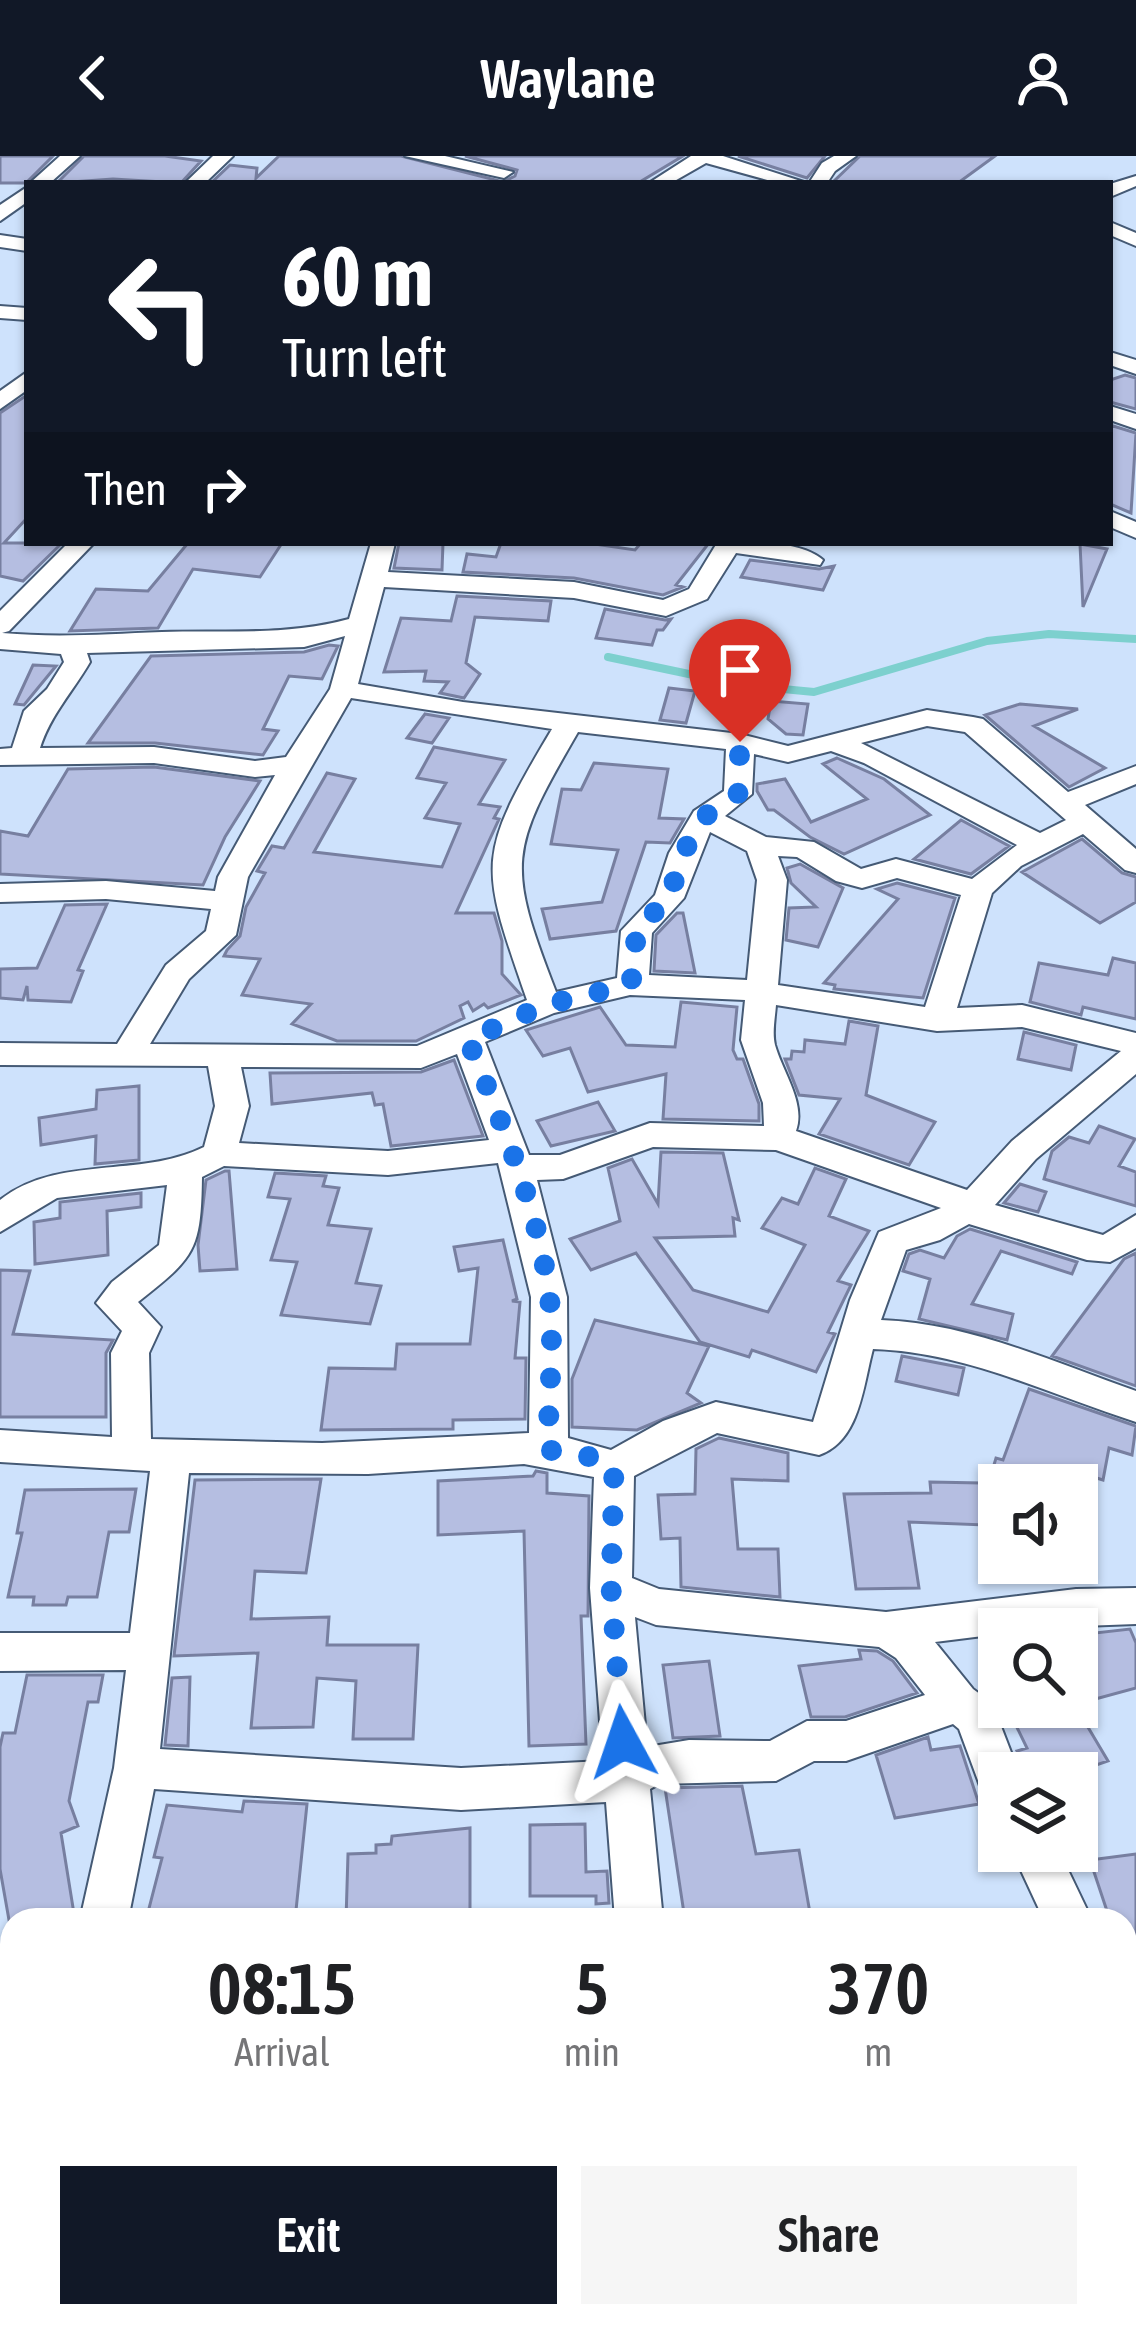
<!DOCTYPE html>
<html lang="en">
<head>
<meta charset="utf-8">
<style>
  body { margin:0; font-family:"Asap Condensed",sans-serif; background:#f6f6f6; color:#202124; height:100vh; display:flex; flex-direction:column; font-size:45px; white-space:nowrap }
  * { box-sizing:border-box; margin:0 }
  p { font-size:39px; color:#757577 }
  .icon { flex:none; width:66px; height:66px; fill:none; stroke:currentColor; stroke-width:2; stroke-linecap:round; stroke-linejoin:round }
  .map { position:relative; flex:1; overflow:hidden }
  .panel { position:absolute; left:0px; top:1752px; width:1137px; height:420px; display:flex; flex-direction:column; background:#fff; border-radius:36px 36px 0 0; box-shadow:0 3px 9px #0004 }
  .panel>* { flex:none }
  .top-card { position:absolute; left:24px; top:24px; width:1089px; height:366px; border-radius:0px; box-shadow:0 3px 9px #0004; background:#111827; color:#fff; overflow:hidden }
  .controls { position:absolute; left:978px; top:1308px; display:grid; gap:24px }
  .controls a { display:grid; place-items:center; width:120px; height:120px; border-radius:0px; background:#fff; box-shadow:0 3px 9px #0004; font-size:60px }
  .pin { position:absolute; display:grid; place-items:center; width:102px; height:102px; color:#fff; margin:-123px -51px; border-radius:50% 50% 50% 0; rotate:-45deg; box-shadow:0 0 12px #0007 }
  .pin .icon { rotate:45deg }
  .me { position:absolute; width:132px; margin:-66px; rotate:355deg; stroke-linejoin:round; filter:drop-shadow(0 0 9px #0008) }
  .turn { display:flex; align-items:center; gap:42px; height:252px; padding:0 60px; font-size:54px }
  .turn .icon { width:156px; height:156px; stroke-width:2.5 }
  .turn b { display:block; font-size:84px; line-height:102px }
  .then { display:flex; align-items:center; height:114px; padding:0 60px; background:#0003; gap:24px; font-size:45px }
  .eta { display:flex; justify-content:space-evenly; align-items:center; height:204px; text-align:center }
  .eta b { font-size:72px; font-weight:600; line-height:84px }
  .button { display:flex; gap:24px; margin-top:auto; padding:24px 60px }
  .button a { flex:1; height:138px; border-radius:0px; background:#111827; color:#fff; font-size:48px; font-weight:600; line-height:138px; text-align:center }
  .button a+a { background:#f6f6f6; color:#202124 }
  header { display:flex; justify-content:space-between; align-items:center; height:156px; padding:0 60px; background:#111827; color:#fff; font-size:54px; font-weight:600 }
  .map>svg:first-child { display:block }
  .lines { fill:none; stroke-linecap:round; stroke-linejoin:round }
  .stream-far1 { stroke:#7dd0ce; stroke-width:8 }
  .stream { stroke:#7dd0ce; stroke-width:12 }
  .building { fill:#b5bee1; stroke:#777fa0; stroke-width:3 }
  .street-casing { stroke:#455a75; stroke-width:4 }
  .street { fill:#fff; fill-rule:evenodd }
  .route { stroke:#1a73e8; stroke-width:21; stroke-dasharray:0 37.8 }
</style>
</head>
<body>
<header><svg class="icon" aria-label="back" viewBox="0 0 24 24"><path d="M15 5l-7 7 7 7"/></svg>Waylane<svg class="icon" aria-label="person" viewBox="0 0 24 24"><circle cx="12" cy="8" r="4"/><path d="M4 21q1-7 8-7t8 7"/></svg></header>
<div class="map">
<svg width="1136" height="2172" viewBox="0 0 1136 2172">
  <rect width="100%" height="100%" fill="#cee2fc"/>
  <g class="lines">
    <path class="stream-far1" d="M608,501L741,529L814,536L987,485L1049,478L1136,483"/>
    <path class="stream" d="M666,2160L699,2172
      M540,2172L566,2160"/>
  </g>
  <path class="building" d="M0,0H53L26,27H0Z
    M84,0H165L201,5L181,27L113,23L57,27Z
    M279,0H401L503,26L515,20L517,14L465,0H683L638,27H211L230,9L257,12L256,22Z
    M738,0H825L807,22Z
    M860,0H995L958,27H832Z
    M1125,219L1136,222V253L1110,246V224Z
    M27,239V362L4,387H62L23,425L0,420V257Z
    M1110,269L1136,277L1131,357L1110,348Z
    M188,387H282L260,421L193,413L158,472L70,475L96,433L148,435Z
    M399,387H443L442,414L394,412Z
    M501,387H588L635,394L641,387H709L676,429L683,431L663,439L574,422L463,416L467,398L496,401Z
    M1080,388L1107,393L1083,451Z
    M750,404L819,413L834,410L823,434L741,421Z
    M457,440L551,445L548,465L475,461L466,507L480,518L464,542L440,537L448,526L424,525L426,515L384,516L401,462L451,465Z
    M605,453L665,464L671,463L663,474H657L652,489L596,482Z
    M329,489L338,490L322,523L289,520L263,573L278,575L263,599L155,587H88L151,500L304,496Z
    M33,509L56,510L24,549L15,548Z
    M669,532L695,535L686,567L660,564Z
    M771,545L808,548L803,579L786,578L768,563Z
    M1020,548L1078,553L1034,570L1105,612L1069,631L985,559Z
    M425,558L449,562L432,587L407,582Z
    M434,591L505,604L479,648L500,651L494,662L499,663L456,757H494L502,785V818L521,839L488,852L484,848L473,855L468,846L460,850L464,862L416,885H337L292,868L311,848L242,839L260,803L224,800L227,794L240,780L246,751L265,717L257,715L272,690L284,692L327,617L355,623L314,696L442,711L460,668L425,662L446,627L417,622Z
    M837,602L884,623L930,659L844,698L810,681L774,654H768L757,635V628L785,623L811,666L867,643L823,608Z
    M594,607L668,613L659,662L684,663L670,687L646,686L616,775L550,783L542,753L602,746L618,694L551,688L562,633L581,634Z
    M154,611L260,625L225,681L203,729L0,718V675L28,680L68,613Z
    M961,664L1009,690L971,718L914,703Z
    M1082,683L1122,717L1136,721V746L1100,767L1022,716Z
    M800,708L843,732L818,791L786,784L789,752L816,751L791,727L787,712Z
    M897,727L955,742L923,842L834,833L835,829L824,827L898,743L877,733Z
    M107,748L78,814L83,815L71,846L28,844L27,830L23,844L0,842V813L37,812L65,749Z
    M677,757H683L695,817L654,815L656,779Z
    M1113,802L1136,807V863L1083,851L1081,859L1030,846L1039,807L1108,819Z
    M681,846L737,851L733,894L737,903H743L759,948V965L663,963L666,918L588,936L570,892L543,900L526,874L600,851L626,889L675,891Z
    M849,865L878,870L866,939L935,966L909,1009L819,978L840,943L799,939L785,903H791L792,895L804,896L805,884L845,888Z
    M1024,876L1076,889L1071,914L1018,903Z
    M454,904L483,980L391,990L383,948L375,949L372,937L272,948L270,917L421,916Z
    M139,930V1004L95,1008L96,980L41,989L39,962L96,953L97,934Z
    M598,946L615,975L551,990L537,965Z
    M1099,970L1135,983L1119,1010L1136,1016V1050L1044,1023L1052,995L1069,981L1089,987Z
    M661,996L723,997L739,1064L733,1062L735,1080L655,1082L693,1134L768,1156L805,1089L762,1072L782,1042L798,1048L815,1012L846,1023L829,1060L869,1075L838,1125L851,1129L828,1176L835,1178L816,1216L752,1194L749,1201L700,1186L636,1097L591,1114L570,1083L620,1065L608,1012L632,1003L658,1048Z
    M225,1015H229L237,1113L200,1115L198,1089L206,1024Z
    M275,1017L326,1020L323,1030L339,1032L328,1069L371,1073L356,1127L381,1130L370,1168L281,1159L297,1106L271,1104L290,1043L268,1041Z
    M1020,1028L1046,1036L1038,1056L1004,1047Z
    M141,1037V1051L107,1055L108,1099L35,1108L34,1066L60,1062V1046Z
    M970,1073L1077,1106L1072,1118L1001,1095L972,1148L1013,1158L1007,1184L919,1163L930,1123L903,1115L909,1098L920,1094L944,1102L957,1080Z
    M503,1084L517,1143L512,1145L520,1146L515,1202H526L525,1263L453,1264V1273L321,1274L329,1212L395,1213L397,1188H470L478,1112L459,1115L454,1091Z
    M1136,1097V1230L1052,1200L1124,1103Z
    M0,1114L30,1115L13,1178L113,1184L106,1197V1261H0Z
    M595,1164L709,1190L687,1237L701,1247L637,1274L572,1271V1223Z
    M902,1200L964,1212L958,1239L896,1225Z
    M1029,1233L1136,1270L1132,1299L1109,1292L1103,1324L1087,1319L1085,1329H988L996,1302L1003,1304Z
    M719,1282L788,1297V1325L732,1323L738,1393H778L780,1441L681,1431L680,1382L661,1383L658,1339L695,1338L696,1293Z
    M536,1315L547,1317V1337L589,1340L588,1460H581L586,1588L529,1590L524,1375L438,1379V1325L533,1320Z
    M321,1323L306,1417L255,1415L251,1463L329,1461L327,1489H418L413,1583H353L356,1525L317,1522L313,1571L251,1572L258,1497L174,1500L195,1324Z
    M930,1326L981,1327L985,1369L909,1366L919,1432L856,1433L844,1338L931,1337Z
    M136,1333L129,1376H109L97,1441H68L66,1449H33L34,1441H8L22,1377H17L25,1334Z
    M1130,1473L1136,1487V1532L1077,1548V1479Z
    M859,1494L877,1495L893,1505L917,1537L845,1561H811L799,1510L861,1503Z
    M709,1505L720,1580L673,1582L663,1509Z
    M27,1519H103L98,1546H88L69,1645L78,1670L61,1677L75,1764H9L0,1713V1591L3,1577H15Z
    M190,1521L188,1590L165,1589L172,1522Z
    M1007,1551H1076L1108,1605L1073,1617H1029L1017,1595L1027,1592Z
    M928,1581L931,1594L960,1590L979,1648L895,1662L876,1599Z
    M742,1630L756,1698L799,1694L810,1757L685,1764L665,1632Z
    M244,1645L307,1648L295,1764H146L162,1702L154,1701L167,1649L242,1656Z
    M585,1668L586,1716L607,1715L609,1747L596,1748V1740H530V1669Z
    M470,1672V1764H346L348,1698L376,1697V1689L391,1688L392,1680Z
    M1136,1698V1808L1133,1809L1125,1786V1764H1110L1090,1704Z"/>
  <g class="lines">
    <defs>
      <path id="street" d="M60,0H80L50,27H30Z
        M213,0H233L205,27H185Z
        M405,0H445L513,16L504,22Z
        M691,0H723L807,27H778L706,7L671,27H649Z
        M834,0H856L835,15L827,27H809L822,7Z
        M1136,20V30L1110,41V28Z
        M27,31V46L0,65V49Z
        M1110,66L1136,77V90L1110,79Z
        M0,79L27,83V95L0,91Z
        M0,150L27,152V164L0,162Z
        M1110,196L1136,204V218L1110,209Z
        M27,216V234L0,253V235Z
        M1110,250L1136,258V273L1110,264Z
        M1110,355L1136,366V382L1110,371Z
        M68,387H94L9,475L2,477C59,482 105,478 162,476C226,474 287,480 349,463L371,387H395L388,416L574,426L663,444L689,433L717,387C748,387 799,383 823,404L820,409L736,397L707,443L666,460L574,442L384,431L358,528L463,546L740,578L788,590L927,554L973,561L983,563L1068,636L1136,610V628L1085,649L1136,693V717L1125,714L1083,678L1021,710L992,737L957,852L1022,849L1136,877V918L1036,1003L995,1049L1103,1079L1136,1059V1092L1110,1106L1087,1104L969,1068L940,1084L906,1094L881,1164C969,1167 1053,1206 1136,1235V1266C1049,1238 966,1196 873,1193C863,1230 860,1285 819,1299L717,1277L634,1320L632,1422L659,1433L886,1456L1076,1433L1136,1432V1468L999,1473V1478L935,1486L973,1533L992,1547L1019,1617H999V1644L983,1638L959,1573L953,1568L846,1605H814L776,1625L659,1628L650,1633L663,1764H615L606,1646L461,1654L154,1633L128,1764H80L114,1612L126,1514L0,1515V1477H130L150,1315L0,1306V1274L112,1281L111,1197L122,1175L96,1147L112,1126L159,1089L167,1029L57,1042L0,1076V1044C58,998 140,1023 204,991L215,950L208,910L0,909V887L117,888L166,809L206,775L211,753L106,743L0,746V728L106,725L215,735L218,721L275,619L255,621L154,607L0,609V593L12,592L24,555L47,533L64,506L61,498L0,493V455ZM345,480L330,533L286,601L255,605L154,591L40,592C51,558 72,537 90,506L87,497L304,491ZM351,542L552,573C476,701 479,706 527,844L417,890L150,888L189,823L236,779L248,721ZM927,570L965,576L1066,664L1040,677L861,587ZM578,576L726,593L724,635L694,655L669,697L655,739L621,775L617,822L556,836C506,707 509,695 578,576ZM831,595L864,607L1017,689L972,723L896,703L861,713L814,686L766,681L725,660L752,638L754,598L788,606ZM710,676L747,695L757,724L747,824L649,819L652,777L684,742ZM778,700L797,701L836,725L862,732L897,722L961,739L925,851L778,829L787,724ZM630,839L745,844L741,884L763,947L764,970L650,967L560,999H529L485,886L554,857ZM776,849L937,875L1022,871L1121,895L1012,985L967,1034L796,975C806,947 783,917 775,889C772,877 775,862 776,849ZM457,898L489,984L388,995L239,987L249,950L241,911L421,912ZM653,991L776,994L941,1052L879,1076L850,1144L813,1266L716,1246L663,1265L611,1294L568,1282L567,1141L537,1024L563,1023ZM498,1007L531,1141L529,1277L322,1287L151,1283L149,1197L161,1171L138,1146C195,1101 201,1095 202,1021L224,1010L388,1019ZM524,1308L594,1321L590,1432L603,1605L461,1612L160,1593L189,1317L368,1318ZM635,1461L656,1469L879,1491L896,1502L925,1539L846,1565H807L770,1585L689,1584L647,1591Z
        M1012,1695H1059L1092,1764H1044Z
        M0,1822L12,1823V1871L0,1870Z
        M1125,1870L1136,1875V1952L1125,1947Z
        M389,2160H443L445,2172H391Z"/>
    </defs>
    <use href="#street" class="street-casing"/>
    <use href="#street" class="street"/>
  </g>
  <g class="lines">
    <path class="route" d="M623,1586L611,1432L614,1312L583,1298L548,1294C548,1243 555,1188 549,1137C537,1049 501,965 468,884L545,849L629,829L637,810L635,775L669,742L683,697L704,661L738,638L740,586"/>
  </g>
</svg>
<div class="controls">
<a><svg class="icon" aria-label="sound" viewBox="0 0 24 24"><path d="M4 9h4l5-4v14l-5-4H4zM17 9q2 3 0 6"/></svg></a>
<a><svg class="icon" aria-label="search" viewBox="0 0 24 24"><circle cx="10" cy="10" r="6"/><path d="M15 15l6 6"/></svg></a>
<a><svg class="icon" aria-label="layers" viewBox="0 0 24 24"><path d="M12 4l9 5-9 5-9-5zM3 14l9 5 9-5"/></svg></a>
</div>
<div class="pin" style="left:740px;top:586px;background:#d93025"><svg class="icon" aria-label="arrive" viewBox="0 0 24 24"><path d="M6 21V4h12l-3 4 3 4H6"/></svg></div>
<svg class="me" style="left:623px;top:1586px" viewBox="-20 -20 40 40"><path d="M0-17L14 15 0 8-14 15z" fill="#1a73e8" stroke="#fff" stroke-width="4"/></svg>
<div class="top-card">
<div class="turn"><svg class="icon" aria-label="left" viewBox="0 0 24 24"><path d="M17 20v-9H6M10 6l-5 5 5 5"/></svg><div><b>60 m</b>Turn left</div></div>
<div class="then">Then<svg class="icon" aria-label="right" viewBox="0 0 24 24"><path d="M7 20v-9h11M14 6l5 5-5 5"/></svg></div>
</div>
<section class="panel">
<div class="eta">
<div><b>08:15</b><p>Arrival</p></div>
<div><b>5</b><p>min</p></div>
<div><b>370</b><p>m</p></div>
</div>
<div class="button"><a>Exit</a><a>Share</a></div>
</section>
</div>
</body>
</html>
